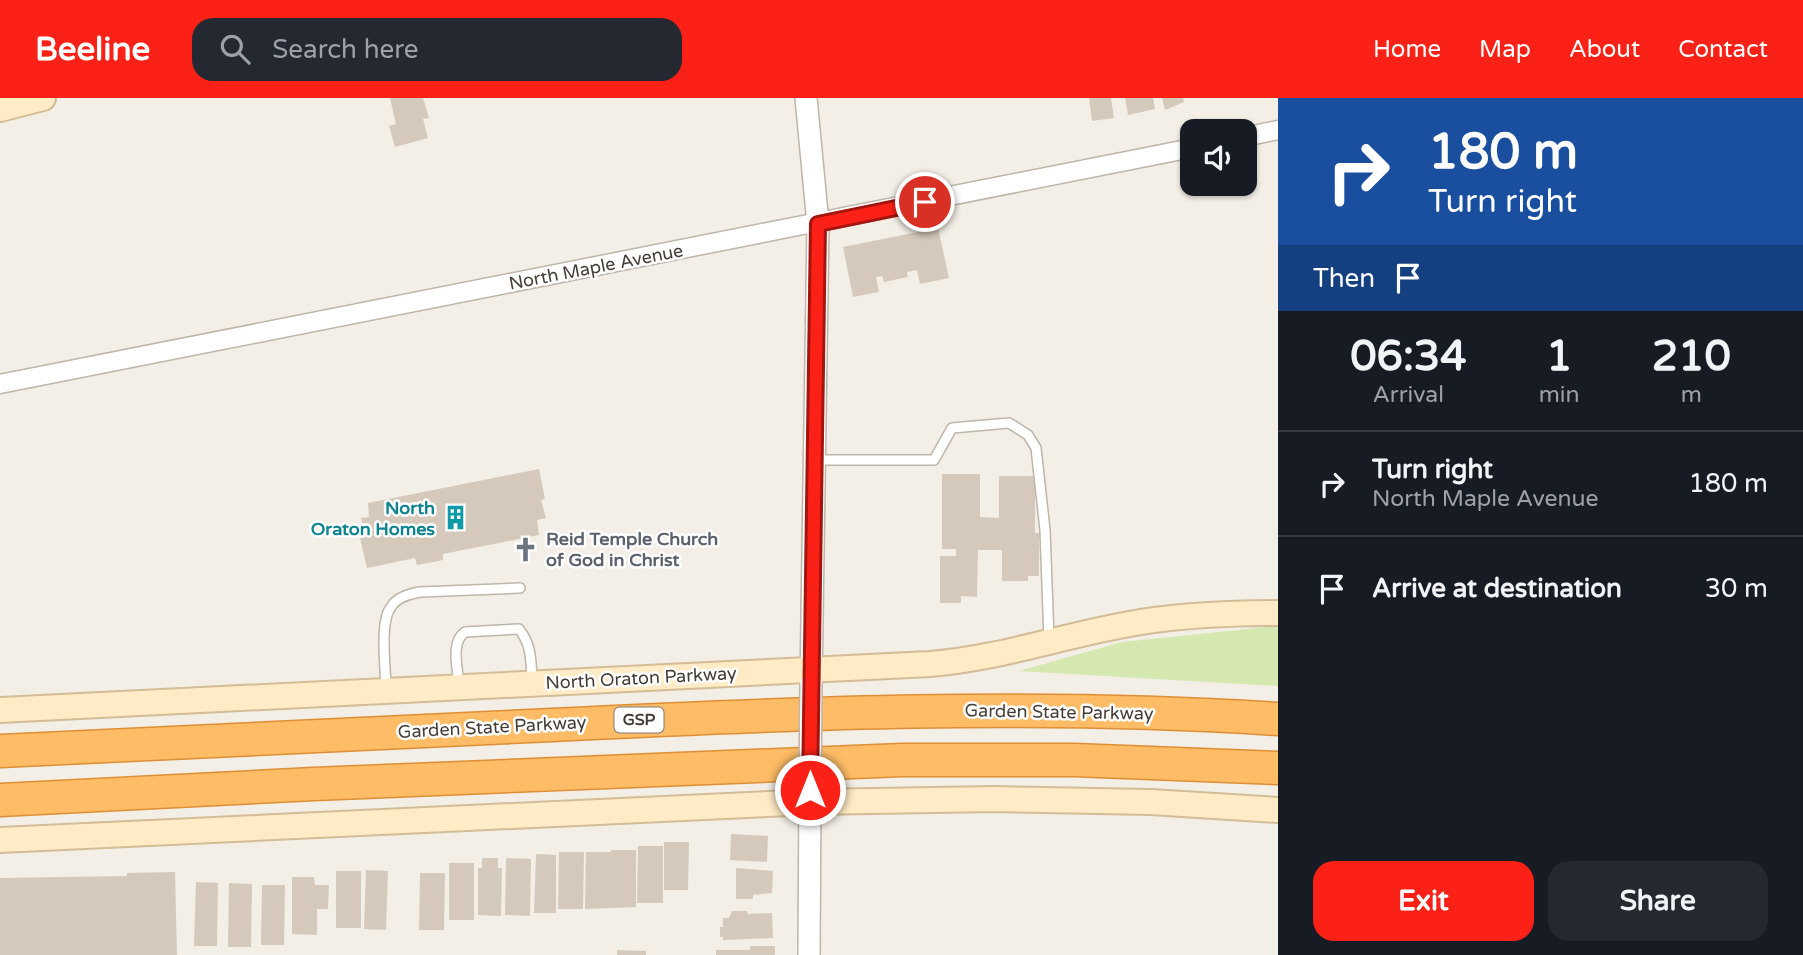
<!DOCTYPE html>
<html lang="en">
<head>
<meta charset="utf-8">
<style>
  body { margin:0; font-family:"Varela Round",sans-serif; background:#242831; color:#f1f3f6; height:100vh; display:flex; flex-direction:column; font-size:26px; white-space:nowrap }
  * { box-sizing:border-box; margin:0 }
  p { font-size:23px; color:#9ea1a6 }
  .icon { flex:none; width:38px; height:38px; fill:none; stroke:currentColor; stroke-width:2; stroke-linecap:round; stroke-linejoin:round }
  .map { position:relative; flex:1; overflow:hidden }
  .sheet { display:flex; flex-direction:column; background:#171b24; width:525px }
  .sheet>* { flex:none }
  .banner { background:#1a4fa0; color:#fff; overflow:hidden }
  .controls { position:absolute; left:1180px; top:21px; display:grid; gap:14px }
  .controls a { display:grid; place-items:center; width:77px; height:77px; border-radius:14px; background:#171b24; box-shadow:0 2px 5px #0004; font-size:35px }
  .pin { position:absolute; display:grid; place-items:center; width:60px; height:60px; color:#fff; margin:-30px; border:4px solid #fff; border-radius:50%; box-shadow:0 2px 7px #0007 }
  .me { position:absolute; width:77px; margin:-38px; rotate:0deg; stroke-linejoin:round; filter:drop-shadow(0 0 5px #0008) }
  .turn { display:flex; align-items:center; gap:24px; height:147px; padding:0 35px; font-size:32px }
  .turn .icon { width:91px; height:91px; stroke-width:2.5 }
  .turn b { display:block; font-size:49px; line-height:60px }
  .then { display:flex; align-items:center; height:66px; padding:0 35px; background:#0003; gap:14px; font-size:26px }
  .eta { display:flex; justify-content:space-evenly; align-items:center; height:119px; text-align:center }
  .eta b { font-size:42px; font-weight:800; line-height:49px }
  .button { display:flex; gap:14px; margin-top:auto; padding:14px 35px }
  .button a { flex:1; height:80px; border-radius:21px; background:#fb2116; color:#fff; font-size:28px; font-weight:800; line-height:80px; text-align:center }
  .button a+a { background:#242831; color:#f1f3f6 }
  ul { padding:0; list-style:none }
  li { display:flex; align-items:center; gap:21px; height:105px; padding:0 35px; border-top:2px solid #363941 }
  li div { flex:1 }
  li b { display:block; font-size:26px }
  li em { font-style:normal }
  header { display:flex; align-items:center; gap:42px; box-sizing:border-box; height:98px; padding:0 35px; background:#fb2116; color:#fff }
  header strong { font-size:33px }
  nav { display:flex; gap:38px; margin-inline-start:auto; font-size:24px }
  .search { width:490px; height:63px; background:#242831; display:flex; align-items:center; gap:18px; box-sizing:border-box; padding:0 24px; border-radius:21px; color:#9ea1a6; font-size:26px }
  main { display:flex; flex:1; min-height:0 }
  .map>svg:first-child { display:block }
  .green { fill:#d4e8af }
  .building { fill:#d5c9bc }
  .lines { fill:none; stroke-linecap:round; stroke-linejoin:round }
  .service-casing { stroke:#bfb5a9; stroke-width:12 }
  .minor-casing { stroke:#bfb5a9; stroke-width:21 }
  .tertiary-casing { stroke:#bfb5a9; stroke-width:24 }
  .secondary-casing { stroke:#d4bd96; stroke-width:28 }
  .motorway-casing { stroke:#de8f35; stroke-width:35 }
  .service { stroke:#fff; stroke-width:9 }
  .minor { stroke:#fff; stroke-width:18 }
  .tertiary { stroke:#fff; stroke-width:21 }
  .secondary { stroke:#ffebc5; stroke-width:24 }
  .motorway { stroke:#febc66; stroke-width:32 }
  .tertiary-bridge-casing { stroke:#bfb5a9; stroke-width:24; stroke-linecap:butt }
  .tertiary-bridge { stroke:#fff; stroke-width:21 }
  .route-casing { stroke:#a3150e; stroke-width:18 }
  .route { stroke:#fb2116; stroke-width:12 }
  .labels { text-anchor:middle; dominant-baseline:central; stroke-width:5; stroke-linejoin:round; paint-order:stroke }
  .shield { fill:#fff; stroke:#7e7872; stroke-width:2 }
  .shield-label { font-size:16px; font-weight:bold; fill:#463e36 }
  .street-label { font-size:18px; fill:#463e36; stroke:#fff }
  .culture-label { font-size:18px; font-weight:bold; fill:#0d838f; stroke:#fff; text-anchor:end }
  .worship-label { font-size:18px; font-weight:bold; fill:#5b616d; stroke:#fff; text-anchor:start }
</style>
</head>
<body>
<header>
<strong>Beeline</strong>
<div class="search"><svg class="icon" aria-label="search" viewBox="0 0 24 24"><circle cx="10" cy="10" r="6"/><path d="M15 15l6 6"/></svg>Search here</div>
<nav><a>Home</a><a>Map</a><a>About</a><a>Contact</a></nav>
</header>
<main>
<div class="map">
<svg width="1278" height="857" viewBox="0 0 1278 857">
  <rect width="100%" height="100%" fill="#f3eee6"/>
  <path class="green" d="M1278,528V588L1019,573L1122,544Z"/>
  <path class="building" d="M390,0H423L429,20L423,21L428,40L395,49L389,28L396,26Z
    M1089,0H1111L1114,20L1092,23Z
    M1125,0H1153L1155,11L1128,17Z
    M1162,0H1183L1184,4L1165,12Z
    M938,130L949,180L920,186L917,172L907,174L908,179L884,184L882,178L876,179L879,194L853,199L843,149Z
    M539,371L545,401L541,402L546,420L537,422L539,437L443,456V462L417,467L415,460L367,470L360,440L366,439L361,420L369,419L368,405Z
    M942,376H980V419L999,420V378H1035V435H1039V478H1028V483H1002V452H978L977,499L961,498V505H940V458H956V451H942Z
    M731,736L768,738L767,764L730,762Z
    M664,744H689L688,792H664Z
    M638,748H663V805H637Z
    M611,752H636V809L585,811L586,754H611Z
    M559,754H584L583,811H558Z
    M536,756L556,757V815H534Z
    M482,760H498V770H502L501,818L478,817V770H482Z
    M506,760L531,761L530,818L505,817Z
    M449,765H474V822H449Z
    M736,770L773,773L772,795L753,797V801H736Z
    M366,772L388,773L386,832L364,831Z
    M336,773H361V830H336Z
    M175,774L177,857H0V780L127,778V775Z
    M420,775H445L444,832H419Z
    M292,779H314L315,787H329L328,811H317V837L292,836Z
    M196,784L218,785L217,848H194Z
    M229,785L252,786L251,849H228Z
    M262,787H285L284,847H261Z
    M732,813H747L748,816L772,815L773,840L723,842V839H720V829H723V820H729Z
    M750,848H775V857H716V852H750Z
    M617,852L646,853V857H617Z"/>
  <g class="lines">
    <defs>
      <path id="service" d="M816,362H934L952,330L1009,325L1028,337L1036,350L1045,432L1049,541
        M459,587C458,571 450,544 465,534L519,531C532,547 531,564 532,584
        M386,592C386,572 379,524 391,509C397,499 409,496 420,494L520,490"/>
      <path id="minor" d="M1244,39L1278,32
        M0,286L1192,50"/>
      <path id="tertiary" d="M806,0L818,126L811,586
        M809,857L810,692"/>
      <path id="secondary" d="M0,11L43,0
        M0,612L930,566C996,561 1059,539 1124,527C1174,517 1226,515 1278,515
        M0,742L810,704L995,701L1151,704L1278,712"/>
      <path id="motorway" d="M0,653C184,644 368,635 552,627C794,615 1036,605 1278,621
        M0,702L314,686L902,662H1074L1278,670"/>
    </defs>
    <use href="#service" class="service-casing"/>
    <use href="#minor" class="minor-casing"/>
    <use href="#tertiary" class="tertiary-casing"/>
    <use href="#secondary" class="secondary-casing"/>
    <use href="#motorway" class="motorway-casing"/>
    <use href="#service" class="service"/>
    <use href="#minor" class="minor"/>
    <use href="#tertiary" class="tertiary"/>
    <use href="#secondary" class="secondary"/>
    <use href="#motorway" class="motorway"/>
    <defs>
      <path id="tertiary-bridge" d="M810,692L811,586"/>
    </defs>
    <use href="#tertiary-bridge" class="tertiary-bridge-casing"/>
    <use href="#tertiary-bridge" class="tertiary-bridge"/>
  </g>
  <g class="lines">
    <defs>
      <path id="route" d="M810,692L818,126L925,104"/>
    </defs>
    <use href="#route" class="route-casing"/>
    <use href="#route" class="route"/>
  </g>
  <defs>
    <symbol id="building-bare" viewBox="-9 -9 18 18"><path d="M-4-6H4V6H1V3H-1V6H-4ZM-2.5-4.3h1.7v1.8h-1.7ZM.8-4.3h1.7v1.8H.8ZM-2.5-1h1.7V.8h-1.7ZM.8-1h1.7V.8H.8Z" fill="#0f9aa8" stroke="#fff" stroke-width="2.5" paint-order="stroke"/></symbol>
    <symbol id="church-bare" viewBox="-9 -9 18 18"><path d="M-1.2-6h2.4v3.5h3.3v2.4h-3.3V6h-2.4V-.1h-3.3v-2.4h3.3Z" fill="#6b7280" stroke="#fff" stroke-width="2.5" paint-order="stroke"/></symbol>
  </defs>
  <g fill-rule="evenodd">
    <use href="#building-bare" x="438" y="402" width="35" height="35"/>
    <use href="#church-bare" x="508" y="434" width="35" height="35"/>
  </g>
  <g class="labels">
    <rect class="shield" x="614.5" y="609.5" width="49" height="25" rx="5"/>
    <g class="shield-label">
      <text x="639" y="622">GSP</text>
    </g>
    <g class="street-label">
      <text transform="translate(596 169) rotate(-11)">North Maple Avenue</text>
      <text transform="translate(641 580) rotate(-3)">North Oraton Parkway</text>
      <text transform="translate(1059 614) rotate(1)">Garden State Parkway</text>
      <text transform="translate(492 629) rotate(-3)">Garden State Parkway</text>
    </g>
    <g class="culture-label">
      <text x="435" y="410">North<tspan x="435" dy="21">Oraton Homes</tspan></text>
    </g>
    <g class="worship-label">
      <text x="546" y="441">Reid Temple Church<tspan x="546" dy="21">of God in Christ</tspan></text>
    </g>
  </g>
</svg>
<div class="controls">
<a><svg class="icon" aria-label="sound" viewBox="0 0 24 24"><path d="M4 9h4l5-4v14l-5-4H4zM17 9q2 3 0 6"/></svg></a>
</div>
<div class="pin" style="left:925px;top:104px;background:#d93025"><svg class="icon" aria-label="arrive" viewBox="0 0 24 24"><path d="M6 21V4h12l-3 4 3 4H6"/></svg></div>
<svg class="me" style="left:810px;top:692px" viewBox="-20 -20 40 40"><circle r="17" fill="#fb2116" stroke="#fff" stroke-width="3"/><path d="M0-11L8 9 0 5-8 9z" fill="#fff"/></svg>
</div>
<section class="sheet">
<div class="banner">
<div class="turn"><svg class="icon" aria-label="right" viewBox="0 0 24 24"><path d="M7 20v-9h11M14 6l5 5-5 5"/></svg><div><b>180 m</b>Turn right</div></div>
<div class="then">Then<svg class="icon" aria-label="arrive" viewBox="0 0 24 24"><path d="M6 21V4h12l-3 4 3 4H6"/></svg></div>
</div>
<div class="eta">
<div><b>06:34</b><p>Arrival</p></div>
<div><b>1</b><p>min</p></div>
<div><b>210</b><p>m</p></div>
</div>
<ul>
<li><svg class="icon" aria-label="right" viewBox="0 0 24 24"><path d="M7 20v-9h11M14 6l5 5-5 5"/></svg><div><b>Turn right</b><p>North Maple Avenue</p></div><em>180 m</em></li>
<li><svg class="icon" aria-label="arrive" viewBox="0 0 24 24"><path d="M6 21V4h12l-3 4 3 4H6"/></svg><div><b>Arrive at destination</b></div><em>30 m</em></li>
</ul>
<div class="button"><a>Exit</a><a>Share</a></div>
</section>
</main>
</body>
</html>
